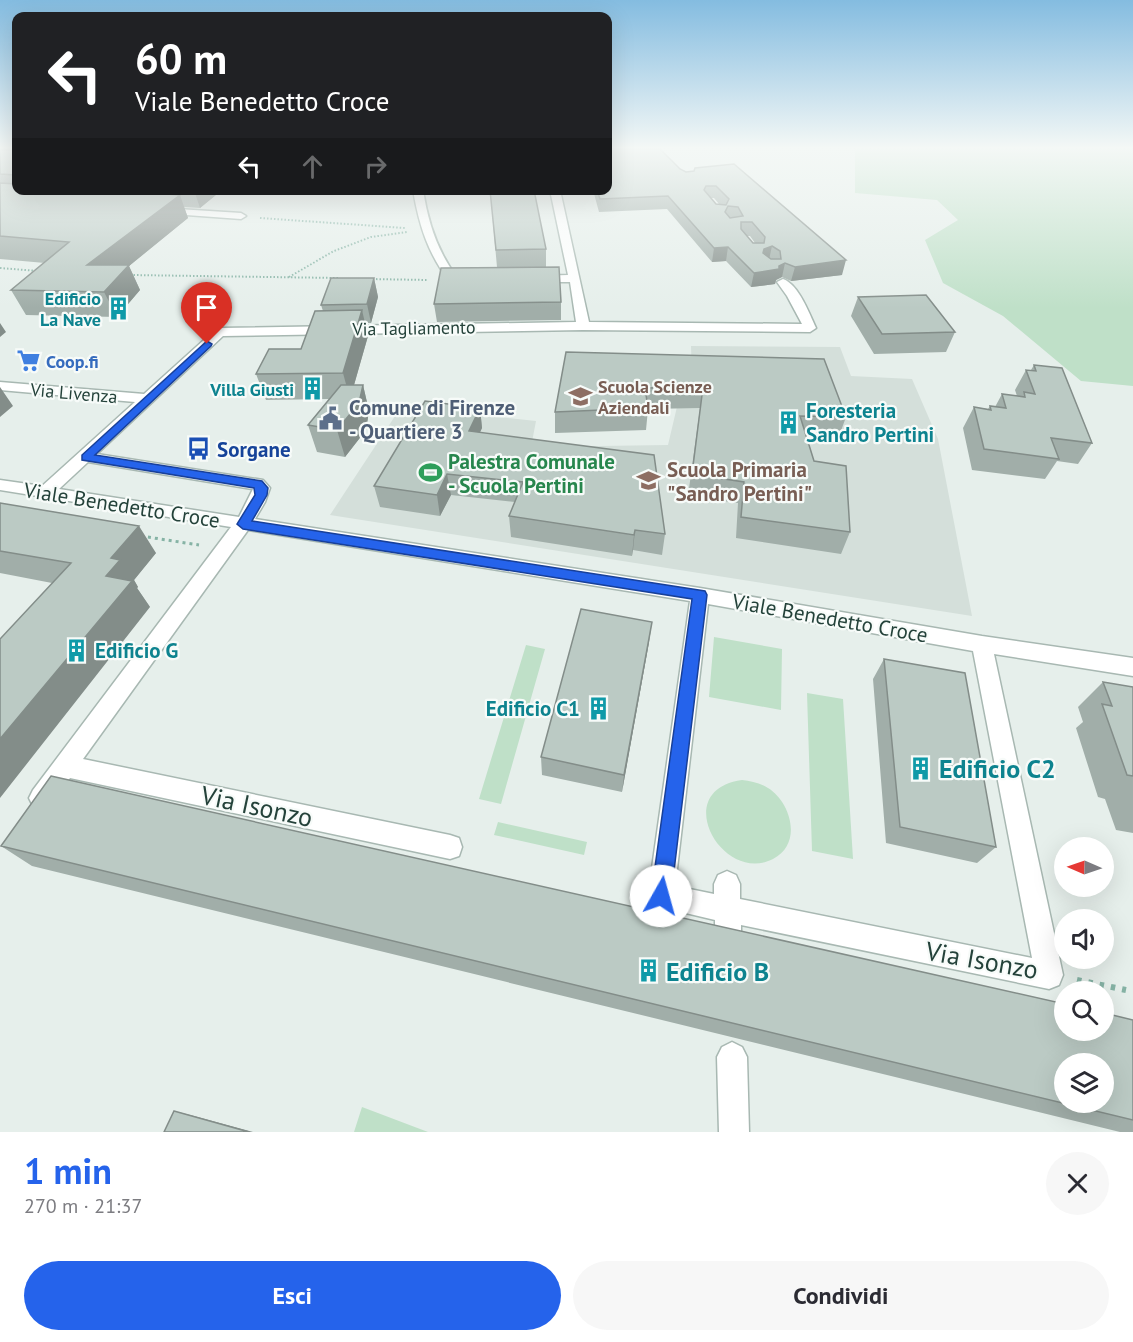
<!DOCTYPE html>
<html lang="it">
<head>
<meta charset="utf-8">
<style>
  body { margin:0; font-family:"PT Sans",sans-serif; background:#f7f7f7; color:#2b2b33; height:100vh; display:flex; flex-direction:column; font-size:22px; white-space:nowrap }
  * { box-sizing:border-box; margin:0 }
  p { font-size:20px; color:#7c7c81 }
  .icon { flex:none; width:33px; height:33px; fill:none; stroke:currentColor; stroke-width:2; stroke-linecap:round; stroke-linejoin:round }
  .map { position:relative; height:1132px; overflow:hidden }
  .sheet { display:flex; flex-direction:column; background:#fff; flex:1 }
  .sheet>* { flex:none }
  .top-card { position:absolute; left:12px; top:12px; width:600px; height:183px; border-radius:12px; box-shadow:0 6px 24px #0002; background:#202124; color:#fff; overflow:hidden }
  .needle { width:39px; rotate:272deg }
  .controls { position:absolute; left:1054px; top:837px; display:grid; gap:12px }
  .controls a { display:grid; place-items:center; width:60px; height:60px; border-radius:50%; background:#fff; box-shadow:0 6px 24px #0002; font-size:30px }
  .pin { position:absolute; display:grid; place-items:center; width:51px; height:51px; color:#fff; margin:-62px -26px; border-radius:50% 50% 50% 0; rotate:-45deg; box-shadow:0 0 6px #0007 }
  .pin .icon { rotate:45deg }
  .me { position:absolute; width:66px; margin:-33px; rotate:7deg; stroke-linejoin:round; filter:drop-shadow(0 0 4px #0008) }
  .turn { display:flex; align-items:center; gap:21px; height:126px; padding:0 24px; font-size:27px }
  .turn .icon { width:78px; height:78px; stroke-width:2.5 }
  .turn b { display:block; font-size:42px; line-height:51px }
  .lanes { display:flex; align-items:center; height:57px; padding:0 24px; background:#0003; justify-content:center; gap:30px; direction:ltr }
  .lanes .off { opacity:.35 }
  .round { display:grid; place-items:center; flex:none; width:63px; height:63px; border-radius:32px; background:#f7f7f7 }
  .headline { display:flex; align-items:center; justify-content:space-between; height:102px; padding:0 24px }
  h1 { font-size:36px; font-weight:700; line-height:45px; color:#2563eb }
  .action { display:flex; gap:12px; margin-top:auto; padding:12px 24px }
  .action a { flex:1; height:69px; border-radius:36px; background:#2563eb; color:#fff; font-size:24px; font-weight:700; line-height:69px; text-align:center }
  .action a+a { background:#f7f7f7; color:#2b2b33 }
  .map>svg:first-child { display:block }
  .built { fill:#d4dfda }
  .green { fill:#bfe0c8 }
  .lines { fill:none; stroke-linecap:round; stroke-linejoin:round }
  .minor-casing { stroke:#a8b8b2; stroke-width:3 }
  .path-far2 { stroke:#86b3a5; stroke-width:2; stroke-dasharray:1.5 2; stroke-linecap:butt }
  .path-far1 { stroke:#86b3a5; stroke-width:3; stroke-dasharray:3 4; stroke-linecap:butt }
  .path { stroke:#86b3a5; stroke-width:6; stroke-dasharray:4.5 7; stroke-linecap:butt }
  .minor { fill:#fff; fill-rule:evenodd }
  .wall { fill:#a1aea9; fill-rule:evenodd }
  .shaded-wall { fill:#838d89 }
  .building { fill:#bbcac4; stroke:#838d89; stroke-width:1.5; fill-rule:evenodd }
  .route { fill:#2563eb; stroke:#184099; stroke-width:1.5 }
  .labels { text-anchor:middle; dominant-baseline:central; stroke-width:4.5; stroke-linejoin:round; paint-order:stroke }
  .far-culture-label { font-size:18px; font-weight:bold; fill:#0d838f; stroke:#f7fbf9; text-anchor:end }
  .far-street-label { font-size:18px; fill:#24423a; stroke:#f7fbf9 }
  .far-shop-label { font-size:18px; font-weight:bold; fill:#366cbe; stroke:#f7fbf9; text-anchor:start }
  .far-education-label { font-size:18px; font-weight:bold; fill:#785e54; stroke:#f7fbf9; text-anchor:start }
  .service-label { font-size:21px; font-weight:bold; fill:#4e5e75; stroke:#f7fbf9; text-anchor:start }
  .culture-label { font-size:21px; font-weight:bold; fill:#0d838f; stroke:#f7fbf9; text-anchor:start }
  .transit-label { font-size:21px; font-weight:bold; fill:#164399; stroke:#f7fbf9; text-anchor:start }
  .leisure-label { font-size:21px; font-weight:bold; fill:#27864d; stroke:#f7fbf9; text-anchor:start }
  .education-label { font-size:21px; font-weight:bold; fill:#785e54; stroke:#f7fbf9; text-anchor:start }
  .street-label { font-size:21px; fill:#24423a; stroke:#f7fbf9 }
  .near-culture-label { font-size:26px; font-weight:bold; fill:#0d838f; stroke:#f7fbf9; text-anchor:start }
  .near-street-label { font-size:26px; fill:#24423a; stroke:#f7fbf9 }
</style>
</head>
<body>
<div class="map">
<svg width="1133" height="1132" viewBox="0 0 1133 1132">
  <rect width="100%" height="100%" fill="#e6efeb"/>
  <path class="built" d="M691,346L840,347L851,376L912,379L938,439L972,616L330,515L401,407L536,421L531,447L668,445L684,377L692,376Z"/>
  <path class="green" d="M855,149H1133V386L1081,381L1003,316L943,283L925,240L958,220L937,200L855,193Z
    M714,637L782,649L781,710L709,697Z
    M526,645L545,649L501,804L479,799Z
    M807,693L843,699L853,859L812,851Z
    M742,780C751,781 760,783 768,788C791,802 803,844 773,859C722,885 669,790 742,780Z
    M498,822L587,842L584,855L494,835Z
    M362,1107L428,1132H354Z"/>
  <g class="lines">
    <defs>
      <path id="minor" d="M413,190H423C428,222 437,251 457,277L466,278V282H450C428,254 419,225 413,190Z
        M550,190H560L589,322L802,324L787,296L777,282L783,279C799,285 809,313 816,328L810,332L583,330L223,336L97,454L263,480L270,488L265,502L255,519L700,588L982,636L1133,658V676L994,654L1063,975L1059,985L1049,989L741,925V933L737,942L728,946L719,942L715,933V920L652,905L648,896L690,601L248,530L83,759L450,835L459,838L462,847L459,856L450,859L70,778L49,806L41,809L33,806L29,798L33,790L231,527L0,490V480L42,486L135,402L0,390V382L144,394L216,329L220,328L576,322L570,282H535L529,279L535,276L568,275ZM88,462L252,489H253L239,517L59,489ZM708,604L973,651L1032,958L740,899V884L736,875L727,871L718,875L714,884V894L675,886Z
        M162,208L241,213L246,216L241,219L159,213V209Z
        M732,1042L742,1047L747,1057L749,1132H719L717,1057L722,1047Z"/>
    </defs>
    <use href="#minor" class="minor-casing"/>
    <path class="path-far2" d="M260,218L405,228
      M0,268L38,271
      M130,275L338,278
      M289,277L334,251L371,237L407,232
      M369,279L428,280"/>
    <path class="path-far1" d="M141,536L199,545"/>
    <path class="path" d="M1077,980L1126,990"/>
    <use href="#minor" class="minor"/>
  </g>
  <path class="wall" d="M0,150H16V190H222L200,208L184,207L188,218L129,266L140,290L117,317L26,315L11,290L45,263L0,259Z
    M680,169L686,172L694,171L842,275L791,281L782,277L776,280L775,284L751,287L726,261L712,262L667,209L599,212L593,190H608ZM711,198H714L719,204H716ZM747,236H750L755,243H753Z
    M490,190L546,249V267L561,302V320L437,322L434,304L497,267Z
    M374,278L378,297L371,323H365L368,336L354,385H363L369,411L366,430L345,457L317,452L308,425L329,399L266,400L256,374L301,349L323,311L321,305Z
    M858,297L955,332L946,352L874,354L851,316Z
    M566,352L846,417L838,439L807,438L814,461L850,532L841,554L736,538L738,503L688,496L700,408L648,409L646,430L555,433V412Z
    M1034,365L1092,443L1078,464L1057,461L1045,479L972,470L963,428L974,407L988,409L990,406L995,407L1002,394L1017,396L1015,390L1026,370H1031Z
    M480,408L482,428L480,432L665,534L662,555L633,550L632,556L511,537L509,516L515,502L451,495L440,516L380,507L374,486Z
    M0,503L156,553L134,580L138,587L137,588L150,607L52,583L0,573Z
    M649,642L622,792L542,775L541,757Z
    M884,659L996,847L977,863L886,843L873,679Z
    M1103,682L1133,687V833L1116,830L1105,799L1098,797L1076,728L1083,722L1078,707Z
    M1,846L1133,1020V1132H1120L32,866Z"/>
  <path class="shaded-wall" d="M194,190H222L200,208Z
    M180,195L188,218L129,266L140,290L117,317L104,292L87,265Z
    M772,246L769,260L761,263L764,249Z
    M728,247L726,261L712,262L714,248Z
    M846,260L842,275L791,281L795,267Z
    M785,263L782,277L776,280L775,284L751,287L754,273L779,266Z
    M374,278L378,297L371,323L367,304Z
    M362,310L368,336L350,399L343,373Z
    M0,323L6,332L0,337Z
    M363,385L369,411L366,430L345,457L337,430Z
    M0,387L13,406L0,417Z
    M480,408L482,428L471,451L469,431Z
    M447,474L451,495L440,516L437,495Z
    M139,526L156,553L134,580L138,587L137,588L150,607L0,798V739L106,576L111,558Z
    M635,530L633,550L632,556L634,535Z
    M652,622L649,642L622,792L624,775Z
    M174,1111L194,1116L253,1132H249Z"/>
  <path class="building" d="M608,149H660L680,169L686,172L694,171L695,168L734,164L846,260L795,267L785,263L779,266V269L754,273L728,247L714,248L668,196L600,199L597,190H608ZM706,186H716L729,199L726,205L716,204L704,190ZM728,206L738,207L743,216L730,218L725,212ZM741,222H752L765,237L764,243H753L741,229ZM772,246L780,251L781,259H771L763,253L764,249Z
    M0,150H16V175L0,174Z
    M0,183L16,184V190H110L180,195L87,265H129L104,292L11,290L69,242L0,236Z
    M490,190H534L546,249L496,250Z
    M559,267L561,302L434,304L441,268Z
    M331,278H374L367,304L321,305Z
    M926,295L955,332L882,334L858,297Z
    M362,310L343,373L256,374L269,349H301L315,311Z
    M566,352L824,359L846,417L800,416L814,461L846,466L850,532L741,517L744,482L692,474L703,387L645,388L648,408L555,412Z
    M1034,365L1062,368L1092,443L1051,438L1059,459L984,449L974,407L991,410L990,406L1006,408L1002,394L1025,397L1024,392L1035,394L1026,370L1036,371Z
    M341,385H363L359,403L337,430L308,425Z
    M425,401L480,408L469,431L654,455L665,534L635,530L634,535L509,516L523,482L447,474L437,495L374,486Z
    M0,503L139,526L111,558L120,560L106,576L132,581L0,739V639L71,563L0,551Z
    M581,609L652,622L624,775L541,757Z
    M884,659L965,673L996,847L900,827Z
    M1103,682L1133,687V776L1127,775L1102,704L1112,706Z
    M51,776L1065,1004V1030H1104V1013L1133,1020V1120L1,846ZM1065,1064H1104V1102H1065Z
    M174,1111L249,1132H164Z"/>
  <linearGradient id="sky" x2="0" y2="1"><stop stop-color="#84bce0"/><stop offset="0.48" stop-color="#f4f8f6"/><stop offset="1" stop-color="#f4f8f6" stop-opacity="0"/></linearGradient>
  <rect width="1133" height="308" fill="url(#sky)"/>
  <path class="route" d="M207,341L212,344L211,346L95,455L262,481L268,488L267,495L252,521L705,591L707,595L671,896L668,903L661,906L654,903L651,896L692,599L243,529L237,524L255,495L254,488L82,460V455Z"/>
  <defs>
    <symbol id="building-bare" viewBox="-9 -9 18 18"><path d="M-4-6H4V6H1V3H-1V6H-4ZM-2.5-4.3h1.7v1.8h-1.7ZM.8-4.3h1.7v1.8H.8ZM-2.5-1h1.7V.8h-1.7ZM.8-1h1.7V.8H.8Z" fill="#0f9aa8" stroke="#f7fbf9" stroke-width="2.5" paint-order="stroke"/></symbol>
    <symbol id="supermarket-bare" viewBox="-9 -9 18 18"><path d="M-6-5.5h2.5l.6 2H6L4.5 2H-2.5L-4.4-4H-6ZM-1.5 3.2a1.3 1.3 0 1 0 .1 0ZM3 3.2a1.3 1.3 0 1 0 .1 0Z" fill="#3f7fe0" stroke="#f7fbf9" stroke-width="2.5" paint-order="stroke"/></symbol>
    <symbol id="school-bare" viewBox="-9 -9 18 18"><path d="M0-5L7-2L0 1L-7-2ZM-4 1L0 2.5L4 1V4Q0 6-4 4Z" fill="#8d6e63" stroke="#f7fbf9" stroke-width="2.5" paint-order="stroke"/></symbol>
    <symbol id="civic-bare" viewBox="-9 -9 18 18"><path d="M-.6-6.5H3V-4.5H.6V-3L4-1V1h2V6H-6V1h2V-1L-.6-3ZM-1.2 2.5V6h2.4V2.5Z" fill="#5c6f8a" stroke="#f7fbf9" stroke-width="2.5" paint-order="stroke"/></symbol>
    <symbol id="bus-bare" viewBox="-9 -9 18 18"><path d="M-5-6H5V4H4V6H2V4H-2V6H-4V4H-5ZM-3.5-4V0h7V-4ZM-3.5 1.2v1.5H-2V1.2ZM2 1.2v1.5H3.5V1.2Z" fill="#1a4fb4" stroke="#f7fbf9" stroke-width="2.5" paint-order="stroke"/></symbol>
    <symbol id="stadium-bare" viewBox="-9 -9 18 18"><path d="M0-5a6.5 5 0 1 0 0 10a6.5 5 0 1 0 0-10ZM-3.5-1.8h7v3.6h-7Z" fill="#2e9e5b" stroke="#f7fbf9" stroke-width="2.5" paint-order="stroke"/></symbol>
  </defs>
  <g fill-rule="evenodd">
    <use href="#building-bare" x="102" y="292" width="33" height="33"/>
    <use href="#supermarket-bare" x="12" y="344" width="33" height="33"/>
    <use href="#building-bare" x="296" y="372" width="33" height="33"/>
    <use href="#school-bare" x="564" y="380" width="33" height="33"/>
    <use href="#civic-bare" x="314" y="402" width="33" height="33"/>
    <use href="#building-bare" x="772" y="406" width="33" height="33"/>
    <use href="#bus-bare" x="182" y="432" width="33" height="33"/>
    <use href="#stadium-bare" x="414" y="456" width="33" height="33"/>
    <use href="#school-bare" x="632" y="464" width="33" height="33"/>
    <use href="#building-bare" x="60" y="634" width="33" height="33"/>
    <use href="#building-bare" x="582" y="692" width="33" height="33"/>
    <use href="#building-bare" x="904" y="752" width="33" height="33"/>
    <use href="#building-bare" x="632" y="954" width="33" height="33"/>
  </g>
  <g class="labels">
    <g class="far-culture-label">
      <text x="101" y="298">Edificio<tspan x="101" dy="21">La Nave</tspan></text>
      <text x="294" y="389">Villa Giusti</text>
    </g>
    <g class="far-street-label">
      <text transform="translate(414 328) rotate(-1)">Via Tagliamento</text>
      <text transform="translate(74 393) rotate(5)">Via Livenza</text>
    </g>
    <g class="far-shop-label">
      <text x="46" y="361">Coop.fi</text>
    </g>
    <g class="far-education-label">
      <text x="598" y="386">Scuola Scienze<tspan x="598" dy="21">Aziendali</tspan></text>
    </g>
    <g class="service-label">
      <text x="349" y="407">Comune di Firenze<tspan x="349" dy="24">- Quartiere 3</tspan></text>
    </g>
    <g class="culture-label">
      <text x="806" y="410">Foresteria<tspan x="806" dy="24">Sandro Pertini</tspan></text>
      <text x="95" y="650">Edificio G</text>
      <text x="580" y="708" text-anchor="end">Edificio C1</text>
    </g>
    <g class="transit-label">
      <text x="217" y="449">Sorgane</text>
    </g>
    <g class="leisure-label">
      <text x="448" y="461">Palestra Comunale<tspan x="448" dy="24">- Scuola Pertini</tspan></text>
    </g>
    <g class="education-label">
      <text x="667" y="469">Scuola Primaria<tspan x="667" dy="24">"Sandro Pertini"</tspan></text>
    </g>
    <g class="street-label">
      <text transform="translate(122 505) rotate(9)">Viale Benedetto Croce</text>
      <text transform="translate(830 618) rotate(10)">Viale Benedetto Croce</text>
    </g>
    <g class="near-culture-label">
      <text x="939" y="768">Edificio C2</text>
      <text x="666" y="971">Edificio B</text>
    </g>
    <g class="near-street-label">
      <text transform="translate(257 806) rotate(12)">Via Isonzo</text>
      <text transform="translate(982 960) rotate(10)">Via Isonzo</text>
    </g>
  </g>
</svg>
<div class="controls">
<a><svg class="needle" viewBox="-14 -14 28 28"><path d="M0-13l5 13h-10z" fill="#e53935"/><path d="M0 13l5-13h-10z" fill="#7c7c81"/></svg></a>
<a><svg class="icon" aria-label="sound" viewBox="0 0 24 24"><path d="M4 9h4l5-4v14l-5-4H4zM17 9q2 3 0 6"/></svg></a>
<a><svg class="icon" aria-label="search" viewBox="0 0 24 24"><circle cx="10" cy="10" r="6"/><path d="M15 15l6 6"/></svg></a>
<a><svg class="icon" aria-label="layers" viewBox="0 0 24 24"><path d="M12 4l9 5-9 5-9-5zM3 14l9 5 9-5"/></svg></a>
</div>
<div class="pin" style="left:207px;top:344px;background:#d93025"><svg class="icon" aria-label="arrive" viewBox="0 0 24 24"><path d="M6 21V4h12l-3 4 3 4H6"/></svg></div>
<svg class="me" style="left:661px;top:896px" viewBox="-20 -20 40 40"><circle r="19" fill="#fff"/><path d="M0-13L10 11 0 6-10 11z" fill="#2563eb"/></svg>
<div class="top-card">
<div class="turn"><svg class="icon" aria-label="left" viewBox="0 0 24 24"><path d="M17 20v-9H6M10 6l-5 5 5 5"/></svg><div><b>60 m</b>Viale Benedetto Croce</div></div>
<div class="lanes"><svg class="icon" aria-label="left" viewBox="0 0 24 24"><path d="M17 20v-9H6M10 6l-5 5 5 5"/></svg><svg class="icon off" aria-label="ahead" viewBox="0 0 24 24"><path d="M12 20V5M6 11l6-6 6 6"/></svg><svg class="icon off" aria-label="right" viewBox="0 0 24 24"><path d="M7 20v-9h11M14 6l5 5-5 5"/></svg></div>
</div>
</div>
<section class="sheet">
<div class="headline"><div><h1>1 min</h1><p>270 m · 21:37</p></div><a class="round"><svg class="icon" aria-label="close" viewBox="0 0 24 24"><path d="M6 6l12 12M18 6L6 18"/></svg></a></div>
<div class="action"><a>Esci</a><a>Condividi</a></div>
</section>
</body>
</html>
